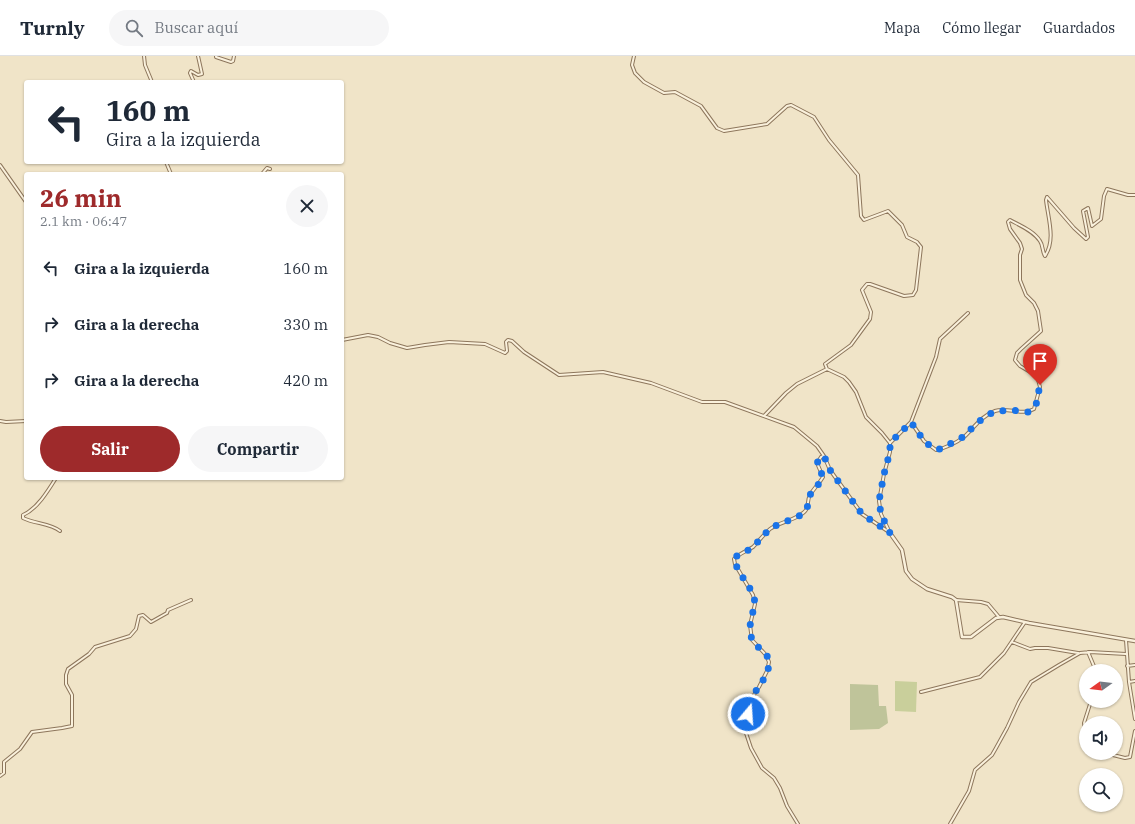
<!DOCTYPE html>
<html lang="es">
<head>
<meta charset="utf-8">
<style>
  body { margin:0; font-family:"IBM Plex Serif",serif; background:#f6f6f7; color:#1f2937; height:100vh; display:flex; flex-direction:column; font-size:15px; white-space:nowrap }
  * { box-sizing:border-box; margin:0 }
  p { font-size:13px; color:#747a83 }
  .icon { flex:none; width:22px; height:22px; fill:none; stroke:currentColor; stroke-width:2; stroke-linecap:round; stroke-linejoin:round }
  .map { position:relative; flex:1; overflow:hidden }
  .details { position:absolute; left:24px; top:116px; width:320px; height:308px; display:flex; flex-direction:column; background:#fff; border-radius:4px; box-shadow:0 1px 3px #0004 }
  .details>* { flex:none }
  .banner { position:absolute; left:24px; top:24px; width:320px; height:84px; border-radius:4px; box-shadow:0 1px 3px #0004; background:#fff; color:#1f2937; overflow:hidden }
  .needle { width:26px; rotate:255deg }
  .controls { position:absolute; left:1079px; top:608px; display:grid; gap:8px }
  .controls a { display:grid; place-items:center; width:44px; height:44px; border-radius:50%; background:#fff; box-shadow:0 1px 3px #0004; font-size:20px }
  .pin { position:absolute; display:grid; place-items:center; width:34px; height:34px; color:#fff; margin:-41px -17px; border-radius:50% 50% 50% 0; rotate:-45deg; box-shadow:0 0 4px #0007 }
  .pin .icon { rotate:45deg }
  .me { position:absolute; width:44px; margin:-22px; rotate:18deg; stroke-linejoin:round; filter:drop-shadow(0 0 3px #0008) }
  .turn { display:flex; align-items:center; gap:14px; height:84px; padding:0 16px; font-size:18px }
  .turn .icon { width:52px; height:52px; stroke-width:2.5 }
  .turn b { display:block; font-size:28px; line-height:34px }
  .round { display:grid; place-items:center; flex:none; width:42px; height:42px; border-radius:21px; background:#f6f6f7 }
  .overview { display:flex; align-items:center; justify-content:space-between; height:68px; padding:0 16px }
  h1 { font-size:24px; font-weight:700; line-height:30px; color:#9e2a2b }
  .cta { display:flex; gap:8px; margin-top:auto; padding:8px 16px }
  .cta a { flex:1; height:46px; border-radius:24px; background:#9e2a2b; color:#fff; font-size:16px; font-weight:700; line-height:46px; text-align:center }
  .cta a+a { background:#f6f6f7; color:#1f2937 }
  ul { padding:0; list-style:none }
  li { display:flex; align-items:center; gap:12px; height:56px; padding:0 16px }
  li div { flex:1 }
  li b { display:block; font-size:15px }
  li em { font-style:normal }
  header { display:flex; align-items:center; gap:24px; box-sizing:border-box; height:56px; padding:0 20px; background:#fff; border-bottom:1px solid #e0e1e3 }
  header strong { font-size:19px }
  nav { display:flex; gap:22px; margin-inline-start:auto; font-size:14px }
  .search { width:280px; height:36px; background:#f6f6f7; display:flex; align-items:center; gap:10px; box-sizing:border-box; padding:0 14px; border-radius:22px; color:#747a83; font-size:15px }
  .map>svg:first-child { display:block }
  .green { fill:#c9cf9b }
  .cemetery { fill:#bfc49a }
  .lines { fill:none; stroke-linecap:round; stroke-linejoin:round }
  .minor-casing { stroke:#8d765c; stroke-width:4 }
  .tertiary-casing { stroke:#8d765c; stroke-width:4.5 }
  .minor { stroke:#faf1dc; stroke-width:2 }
  .tertiary { stroke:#faf1dc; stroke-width:2.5 }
  .route { stroke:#1a73e8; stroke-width:7; stroke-dasharray:0 12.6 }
</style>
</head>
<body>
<header>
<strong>Turnly</strong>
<div class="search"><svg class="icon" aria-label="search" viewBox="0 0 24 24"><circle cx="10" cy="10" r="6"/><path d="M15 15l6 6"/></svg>Buscar aquí</div>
<nav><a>Mapa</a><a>Cómo llegar</a><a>Guardados</a></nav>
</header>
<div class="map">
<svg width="1135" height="768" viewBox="0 0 1135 768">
  <rect width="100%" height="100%" fill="#f0e4c8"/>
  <path class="green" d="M895,625L917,626L916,656L895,655Z"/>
  <path class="cemetery" d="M850,628L878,629L879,650H886L888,667L879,673L850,674Z"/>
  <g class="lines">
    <defs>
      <path id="minor" d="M144,0L145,9L152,26
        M216,0V1L231,6L233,5L234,0
        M634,0L632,9L635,17L644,26L664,37L675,36L701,50L717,72L724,75L767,68L787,50L791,49L814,61L829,84L858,119L861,160L864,164L888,155L902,169L907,181L917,186L921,191L916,234L913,239L904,240L870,228H867L862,234L871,256L870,263L851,289L825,308L827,313L844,321L849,326L856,336L866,361L882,377L890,387V396L884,418L879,445L881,458L890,477
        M194,26L190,17L191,15L198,19L202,18L198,0
        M166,106L171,118
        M0,109L26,146
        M262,118L267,112L270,113
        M342,284L368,279L378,281L390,287L407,292L425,289L449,286L485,288L505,297L507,295L506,286L508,284L512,285L524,296L559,319L603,316L651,327L702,346H725L794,371L817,390L824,400L830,414L862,458L889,476
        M764,360L786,337L797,328L827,313
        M0,365L6,366L26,365
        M911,366L924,385L936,394C945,392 956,387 964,381C974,372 981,360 995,355C1007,351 1023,360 1034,353L1040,331L1037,320L1020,310L1015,304L1017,297L1021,293L1041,275L1038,255L1034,247L1026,239L1020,224V199L1022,193L1020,187L1010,173L1008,166L1010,164C1019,169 1034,175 1040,185C1043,189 1042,195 1045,200C1056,184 1048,162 1046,144L1047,141L1074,172L1086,183L1088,181L1083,155L1088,152L1092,170L1101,163L1104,140L1107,133L1128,139H1135
        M890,387L911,366L936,301L940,283L968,257
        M56,422C48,435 37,453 23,459V462C35,468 50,467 60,475
        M956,544L981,546L988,548L999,561
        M1126,584L1129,626L1135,663
        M1012,586L1030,593L1035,592H1048L1078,597
        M1088,596L1096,615
        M1127,610L1135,609
        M1129,626L1135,625
        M921,636L980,621L1004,597L1025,566
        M1086,683L1084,667L1091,645
        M1105,697L1125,702L1130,701L1135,675
        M0,720L4,717V706L20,693L32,676L62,672L72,670V639L66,628V619L68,613L89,598L95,591L130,580L136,573L139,560L143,559L151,566L167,557L168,554L191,544
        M798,768L787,750L780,732L774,722L762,712L751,692L746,677L750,645L759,631L767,615L769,606L766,599L752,584L750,569L755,548L753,539L746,527L735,508L734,503C740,497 747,495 753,491C759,485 764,478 770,473C779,466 800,463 806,454C809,449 807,444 810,439C814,432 819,428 823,421L817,407L821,401L824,400
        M950,768L969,735L975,714L992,699L996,692L1007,672L1019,646L1031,626L1059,609L1080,597L1090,596L1126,598"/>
      <path id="tertiary" d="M890,477L902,494L906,515L912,523L927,533L952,541L956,544L962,581H971L996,562L1003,561L1029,567L1135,585"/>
    </defs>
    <use href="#minor" class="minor-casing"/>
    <use href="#tertiary" class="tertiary-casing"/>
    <use href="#minor" class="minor"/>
    <use href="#tertiary" class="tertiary"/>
  </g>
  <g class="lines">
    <path class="route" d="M748,658C749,654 749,650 750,646C755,633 768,622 769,608C770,596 755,592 752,583C749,576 750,566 752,559C753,555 755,551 755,547C753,530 737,519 734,502C739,498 745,496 750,493C758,487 763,479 770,473C779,466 800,463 806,454C809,449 807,444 810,439C814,433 819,429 823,421L817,407L821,401L824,400L830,414L862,458L890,477L881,458L879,445L884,418L890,396V387L911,366L924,385L934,393H940L963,381L978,366L993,356L1010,354L1028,356L1031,354L1036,349L1040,329"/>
  </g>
</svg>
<div class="controls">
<a><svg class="needle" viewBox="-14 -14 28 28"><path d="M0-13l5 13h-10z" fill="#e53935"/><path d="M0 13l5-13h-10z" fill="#747a83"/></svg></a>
<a><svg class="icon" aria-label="sound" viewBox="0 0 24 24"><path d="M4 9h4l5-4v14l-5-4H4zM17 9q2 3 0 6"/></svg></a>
<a><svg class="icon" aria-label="search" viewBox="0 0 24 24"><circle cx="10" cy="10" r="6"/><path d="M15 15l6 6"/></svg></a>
</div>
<div class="pin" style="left:1040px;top:329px;background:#d93025"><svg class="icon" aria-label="arrive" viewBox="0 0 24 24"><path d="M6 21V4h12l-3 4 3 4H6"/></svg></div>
<svg class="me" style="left:748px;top:658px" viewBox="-20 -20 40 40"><circle r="17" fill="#1a73e8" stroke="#fff" stroke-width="3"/><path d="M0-11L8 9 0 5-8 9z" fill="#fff"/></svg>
<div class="banner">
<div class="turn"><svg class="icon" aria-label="left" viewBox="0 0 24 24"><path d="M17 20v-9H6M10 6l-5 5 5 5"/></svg><div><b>160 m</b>Gira a la izquierda</div></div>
</div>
<section class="details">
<div class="overview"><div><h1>26 min</h1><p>2.1 km · 06:47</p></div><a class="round"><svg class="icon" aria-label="close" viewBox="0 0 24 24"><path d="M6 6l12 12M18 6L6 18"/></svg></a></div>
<ul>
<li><svg class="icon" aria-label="left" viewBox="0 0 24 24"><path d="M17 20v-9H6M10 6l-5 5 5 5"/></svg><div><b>Gira a la izquierda</b></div><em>160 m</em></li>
<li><svg class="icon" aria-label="right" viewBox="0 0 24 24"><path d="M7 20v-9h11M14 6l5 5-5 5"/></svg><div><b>Gira a la derecha</b></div><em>330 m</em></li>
<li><svg class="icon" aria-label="right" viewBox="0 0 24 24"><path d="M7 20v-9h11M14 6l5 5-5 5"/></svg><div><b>Gira a la derecha</b></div><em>420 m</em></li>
</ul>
<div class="cta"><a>Salir</a><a>Compartir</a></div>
</section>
</div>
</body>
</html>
